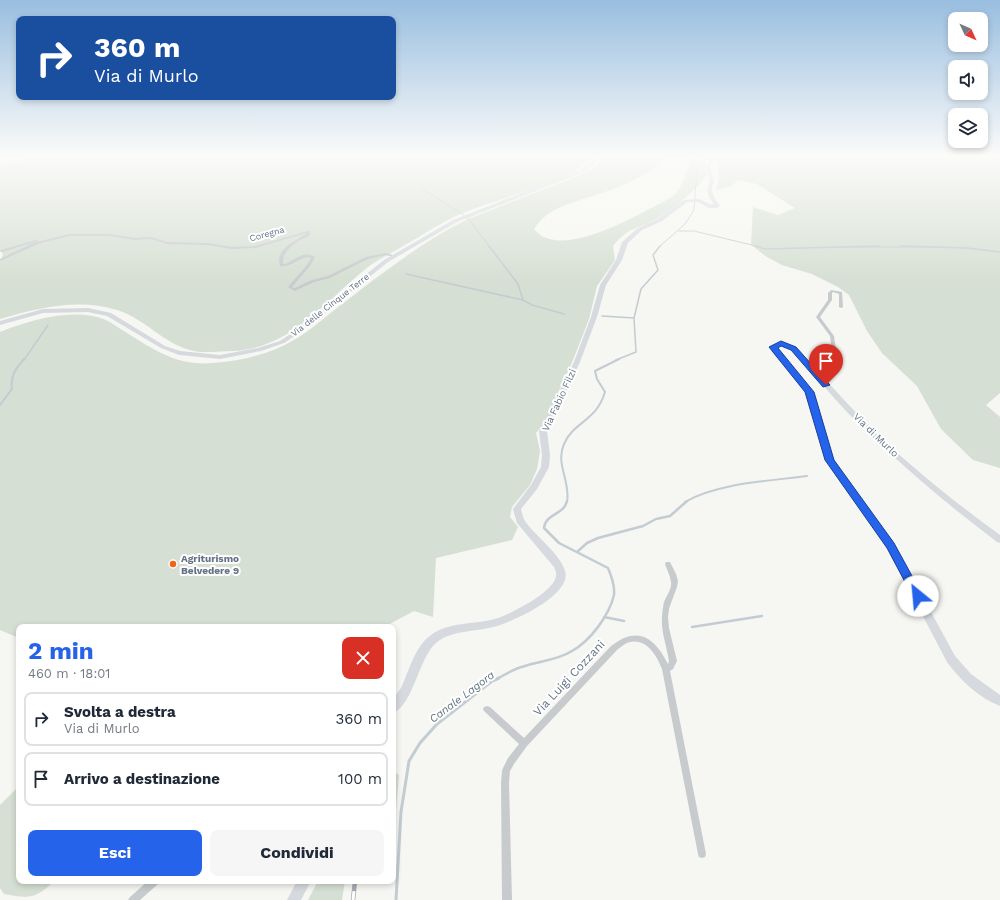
<!DOCTYPE html>
<html lang="it">
<head>
<meta charset="utf-8">
<style>
  body { margin:0; font-family:"Work Sans",sans-serif; background:#f6f6f7; color:#1f2937; height:100vh; display:flex; flex-direction:column; font-size:15px; white-space:nowrap }
  * { box-sizing:border-box; margin:0 }
  p { font-size:13px; color:#747a83 }
  .icon { flex:none; width:22px; height:22px; fill:none; stroke:currentColor; stroke-width:2; stroke-linecap:round; stroke-linejoin:round }
  .map { position:relative; flex:1; overflow:hidden }
  .details { position:absolute; left:16px; top:624px; width:380px; height:260px; display:flex; flex-direction:column; background:#fff; border-radius:8px; box-shadow:0 2px 6px #0003 }
  .details>* { flex:none }
  .banner { position:absolute; left:16px; top:16px; width:380px; height:84px; border-radius:8px; box-shadow:0 2px 6px #0003; background:#1a4fa0; color:#fff; overflow:hidden }
  .needle { width:26px; rotate:134deg }
  .fabs { position:absolute; left:948px; top:12px; display:grid; gap:8px }
  .fabs a { display:grid; place-items:center; width:40px; height:40px; border-radius:8px; background:#fff; box-shadow:0 2px 6px #0003; font-size:20px }
  .pin { position:absolute; display:grid; place-items:center; width:34px; height:34px; color:#fff; margin:-41px -17px; border-radius:50% 50% 50% 0; rotate:-45deg; box-shadow:0 0 4px #0007 }
  .pin .icon { rotate:45deg }
  .me { position:absolute; width:44px; margin:-22px; rotate:332deg; stroke-linejoin:round; filter:drop-shadow(0 0 3px #0008) }
  .turn { display:flex; align-items:center; gap:14px; height:84px; padding:0 12px; font-size:18px }
  .turn .icon { width:52px; height:52px; stroke-width:2.5 }
  .turn b { display:block; font-size:28px; line-height:34px }
  .round { display:grid; place-items:center; flex:none; width:42px; height:42px; border-radius:8px; background:#f6f6f7 }
  .overview { display:flex; align-items:center; justify-content:space-between; height:68px; padding:0 12px }
  h1 { font-size:24px; font-weight:700; line-height:30px; color:#2563eb }
  .primary-button { display:flex; gap:8px; margin-top:auto; padding:8px 12px }
  .primary-button a { flex:1; height:46px; border-radius:8px; background:#2563eb; color:#fff; font-size:16px; font-weight:700; line-height:46px; text-align:center }
  .primary-button a+a { background:#f6f6f7; color:#1f2937 }
  ul { padding:0; list-style:none }
  li { display:flex; align-items:center; gap:12px; height:54px; margin:0 8px 6px; padding:0 4px; border:2px solid #e0e1e3; border-radius:8px }
  li div { flex:1 }
  li b { display:block; font-size:15px }
  li em { font-style:normal }
  .map>svg:first-child { display:block }
  .green { fill:#d6dfd3 }
  .lines { fill:none; stroke-linecap:round; stroke-linejoin:round }
  .stream-far4 { stroke:#c3ccd3; stroke-width:1 }
  .stream-far3 { stroke:#c3ccd3; stroke-width:1.5 }
  .stream-far2 { stroke:#c3ccd3; stroke-width:2 }
  .stream-far1 { stroke:#c3ccd3; stroke-width:2.5 }
  .stream { stroke:#c3ccd3; stroke-width:3 }
  .street { fill:#c8cbce; fill-rule:evenodd }
  .secondary { fill:#d6dadf; fill-rule:evenodd }
  .rail-casing { stroke:#a7acb2; stroke-width:4.5 }
  .rail { stroke:#fff; stroke-width:3; stroke-dasharray:9; stroke-linecap:butt }
  .route { fill:#2563eb; stroke:#184099 }
  .poi-dot { fill:#f06619; stroke:#fff; stroke-width:1.5 }
  .labels { text-anchor:middle; dominant-baseline:central; stroke-width:4; stroke-linejoin:round; paint-order:stroke }
  .far-street-label { font-size:9px; fill:#637286; stroke:#fff }
  .street-label { font-size:10px; fill:#637286; stroke:#fff }
  .poi-label { font-size:10px; font-weight:bold; fill:#637286; stroke:#fff; text-anchor:start }
  .water-label { font-size:11px; font-style:italic; fill:#5f7483; stroke:#fff }
  .near-street-label { font-size:12px; fill:#637286; stroke:#fff }
</style>
</head>
<body>
<div class="map">
<svg width="1000" height="900" viewBox="0 0 1000 900">
  <rect width="100%" height="100%" fill="#f6f6f2"/>
  <path class="green" d="M30,157H127L137,158L157,157H592C578,180 483,202 454,217C437,225 421,236 405,245C393,252 379,259 368,267C325,301 292,348 233,351C220,351 202,354 190,350C163,343 144,318 117,310C78,298 38,308 0,319V262L3,254L0,251V164L24,161Z
    M604,157H665C650,175 625,185 602,193C577,202 549,205 534,229C557,259 625,222 651,208C659,204 671,199 677,192C683,184 688,168 692,158L706,162L705,167L707,175C694,192 676,207 658,218C638,230 630,225 613,246L615,260L597,286L589,319L573,360L544,423L536,433L540,451L537,469L530,485L512,507L510,517L518,527L512,540L436,558L433,617L414,611L384,627H19V638L0,630V332C30,320 75,307 106,320C113,323 120,329 127,333C156,351 177,366 213,363C240,361 271,354 294,340C312,330 328,314 345,302C384,272 423,241 468,219L580,175L596,167Z
    M718,157H1000V393L986,405L1000,417V468L973,460L941,429L917,386L882,353L867,331L849,295L838,287L812,274L782,265L767,257L751,245L753,207L778,215L795,208L757,184L738,180L732,186L716,190L719,178L718,169L719,165L716,161Z
    M393,771L399,775L393,845Z
    M19,786V881H54C35,900 28,898 4,894L0,888V805Z
    M318,881H345L342,900H308Z"/>
  <g class="lines">
    <path class="stream-far4" d="M419,187L464,215
      M467,217L490,247
      M679,231H694L760,247
      M659,247L685,224L694,210L697,169L706,157
      M837,247H939"/>
    <path class="stream-far3" d="M489,246L518,284L523,300
      M756,246L765,249L879,246
      M900,246L967,248L1000,252
      M406,274L523,300L532,305L564,314
      M602,316L634,318
      M24,360L48,325
      M616,360L636,352L634,318L641,289L658,270L653,255L660,246"/>
    <path class="stream-far2" d="M0,405L12,389C10,376 16,368 24,359
      M567,502C571,482 555,464 564,444C574,421 596,422 605,392L597,379L595,371L619,359
      M685,502C716,483 771,481 807,476"/>
    <path class="stream-far1" d="M577,552L587,543L598,538L643,526L656,519L670,516L687,501
      M604,617L624,621
      M692,627L762,616
      M497,679C506,674 515,668 525,666C540,661 558,660 572,651C590,641 609,616 614,595C615,587 611,575 608,568L559,543L544,528C546,513 564,515 567,501"/>
    <path class="stream" d="M396,900L401,812L409,761L420,743L437,724L492,681L499,678"/>
    <path class="street" d="M700,157H704L715,159L713,160L700,158Z
      M308,231L310,232V235C299,241 281,249 283,264H285C296,260 303,250 315,257L310,266L292,287L295,288L312,280L328,276L366,257L386,253L396,256L394,257L386,255L368,259L330,278L314,282L295,291L288,287L307,265L311,258C300,255 293,268 280,266C275,248 296,241 307,233L255,248L232,249L208,245L167,244L151,239L135,240L110,236H69L38,244L0,261V259L35,242L2,252L0,251L1,250L36,240L38,241L37,242L69,234H110L135,238L151,237L167,242L208,243L232,247L255,246Z
      M831,290L842,292L843,307L841,308L839,307V294L833,292L832,293V300L820,317L834,336L837,358L832,366L828,385L826,386L824,385L828,366L833,358L830,336L816,317L828,300V293Z
      M666,562H670L676,574L678,581L677,587L671,603L669,609L668,617L669,628L677,661L673,669L670,671L706,854L705,857L702,858L699,857L698,854L662,669C657,656 647,638 630,642C625,643 621,647 617,650L527,746L514,764L510,771L509,783L512,900H502L501,783L502,771L503,768L508,758L519,744L484,711L483,709L484,707L487,706L490,707L524,738L611,646C617,642 623,637 631,636C649,632 661,650 668,664L669,661C667,647 661,632 662,618C662,612 663,607 664,602C667,595 672,589 671,582C670,575 667,570 665,564Z
      M148,881H160L158,884L140,900H128L130,897Z"/>
    <path class="secondary" d="M596,157H600L594,165L584,172L457,222L388,262L302,331L284,343L261,351L220,359L179,355L161,348L107,316L88,312L43,313L0,325V321L43,309L88,308L111,313L165,346L180,351L220,355L258,348L280,341L298,329L384,260L453,220L580,170L590,163Z
      M712,157H716L710,166L714,182C709,192 714,197 720,206L717,208H709L698,202H687L662,221L642,230L628,243L622,260L606,285L597,317L580,362L547,431L550,455L549,467L537,489L521,509C522,513 523,518 525,521C535,536 560,553 565,571C573,595 511,623 493,627C475,632 453,630 437,642C419,656 413,706 393,713C393,709 392,704 393,701C394,697 398,692 401,688C409,671 415,646 431,635C450,621 476,625 498,618C512,613 554,592 556,576C557,573 555,570 554,567L517,523L513,509L531,485L541,467L542,455L539,431L574,362L591,317L600,285L616,260L622,242L638,228L658,219L684,200L699,199L710,204H714C708,196 705,192 710,182L706,166Z
      M784,342L796,347C818,371 840,396 862,419C904,462 952,500 1000,535V543L997,542C948,505 903,467 859,424C835,401 814,374 792,349L783,346L777,347V351L813,392L834,460L894,544L955,656L971,674L1000,695V706C979,698 960,680 947,662L887,548L826,460L805,392L771,351L772,345Z
      M297,881H311L301,900H287Z"/>
    <defs>
      <path id="rail" d="M353,900L355,881"/>
    </defs>
    <use href="#rail" class="rail-casing"/>
    <use href="#rail" class="rail"/>
  </g>
  <linearGradient id="sky" x2="0" y2="1"><stop stop-color="#99bee0"/><stop offset="0.55" stop-color="#fbfbf9"/><stop offset="1" stop-color="#fbfbf9" stop-opacity="0"/></linearGradient>
  <rect width="1000" height="283" fill="url(#sky)"/>
  <path class="route" d="M781,341L796,347L830,385L823,387L791,350L781,346L778,348L814,392L834,460L894,543L923,596L922,599H914L887,548L825,460L805,392L769,347Z"/>
  <circle class="poi-dot" cx="173" cy="564" r="4"/>
  <g class="labels">
    <g class="far-street-label">
      <text transform="translate(267 234) rotate(-15)">Coregna</text>
      <text transform="translate(330 305) rotate(-38)">Via delle Cinque Terre</text>
    </g>
    <g class="street-label">
      <text transform="translate(559 400) rotate(-65)">Via Fabio Filzi</text>
      <text transform="translate(876 435) rotate(44)">Via di Murlo</text>
    </g>
    <g class="poi-label">
      <text x="181" y="558">Agriturismo<tspan x="181" dy="12">Belvedere 9</tspan></text>
    </g>
    <g class="water-label">
      <text transform="translate(462 697) rotate(-37)">Canale Lagora</text>
    </g>
    <g class="near-street-label">
      <text transform="translate(569 678) rotate(-47)">Via Luigi Cozzani</text>
    </g>
  </g>
</svg>
<div class="fabs">
<a><svg class="needle" viewBox="-14 -14 28 28"><path d="M0-13l5 13h-10z" fill="#e53935"/><path d="M0 13l5-13h-10z" fill="#747a83"/></svg></a>
<a><svg class="icon" aria-label="sound" viewBox="0 0 24 24"><path d="M4 9h4l5-4v14l-5-4H4zM17 9q2 3 0 6"/></svg></a>
<a><svg class="icon" aria-label="layers" viewBox="0 0 24 24"><path d="M12 4l9 5-9 5-9-5zM3 14l9 5 9-5"/></svg></a>
</div>
<div class="pin" style="left:826px;top:385px;background:#d93025"><svg class="icon" aria-label="arrive" viewBox="0 0 24 24"><path d="M6 21V4h12l-3 4 3 4H6"/></svg></div>
<svg class="me" style="left:918px;top:596px" viewBox="-20 -20 40 40"><circle r="19" fill="#fff"/><path d="M0-13L10 11 0 6-10 11z" fill="#2563eb"/></svg>
<div class="banner">
<div class="turn"><svg class="icon" aria-label="right" viewBox="0 0 24 24"><path d="M7 20v-9h11M14 6l5 5-5 5"/></svg><div><b>360 m</b>Via di Murlo</div></div>
</div>
<section class="details">
<div class="overview"><div><h1>2 min</h1><p>460 m · 18:01</p></div><a class="round" style="background:#d93025;color:#fff"><svg class="icon" aria-label="close" viewBox="0 0 24 24"><path d="M6 6l12 12M18 6L6 18"/></svg></a></div>
<ul>
<li><svg class="icon" aria-label="right" viewBox="0 0 24 24"><path d="M7 20v-9h11M14 6l5 5-5 5"/></svg><div><b>Svolta a destra</b><p>Via di Murlo</p></div><em>360 m</em></li>
<li><svg class="icon" aria-label="arrive" viewBox="0 0 24 24"><path d="M6 21V4h12l-3 4 3 4H6"/></svg><div><b>Arrivo a destinazione</b></div><em>100 m</em></li>
</ul>
<div class="primary-button"><a>Esci</a><a>Condividi</a></div>
</section>
</div>
</body>
</html>
